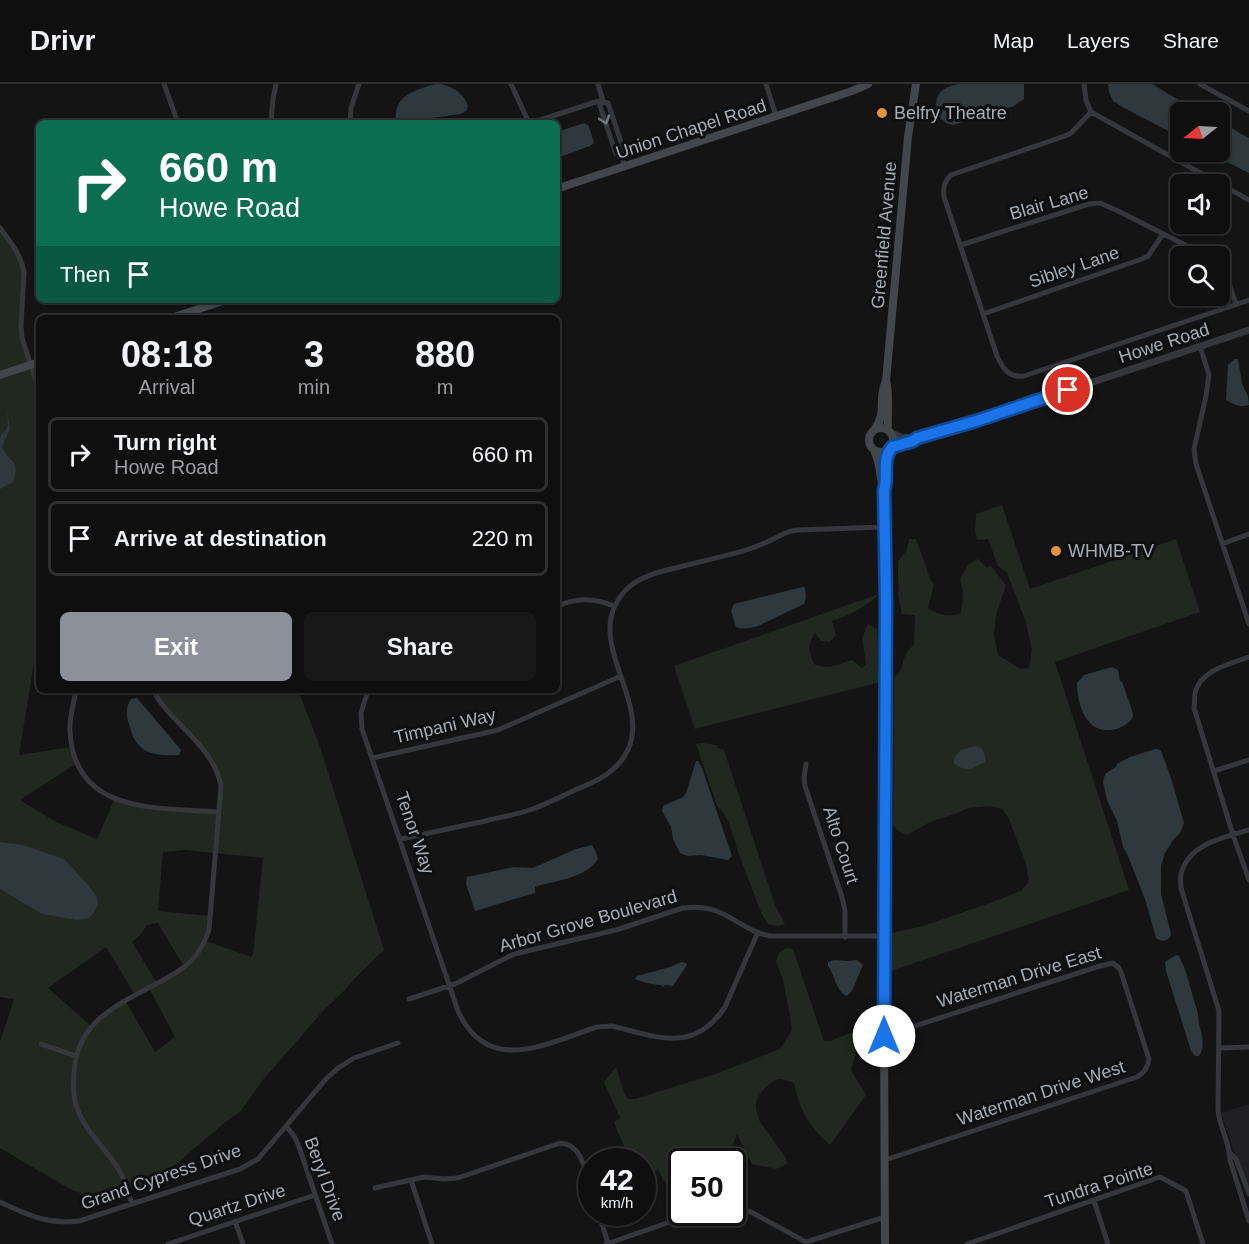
<!DOCTYPE html>
<html lang="en">
<head>
<meta charset="utf-8">
<style>
  body { margin:0; font-family:Helvetica,sans-serif; background:#181819; color:#f1f3f6; height:100vh; display:flex; flex-direction:column; font-size:22px; white-space:nowrap }
  * { box-sizing:border-box; margin:0 }
  p { font-size:20px; color:#9b9c9f }
  .icon { flex:none; width:33px; height:33px; fill:none; stroke:currentColor; stroke-width:2; stroke-linecap:round; stroke-linejoin:round }
  .map { position:relative; flex:1; overflow:hidden }
  .sheet { position:absolute; left:36px; top:231px; width:524px; height:378px; display:flex; flex-direction:column; background:#0f0f10; border-radius:9px; box-shadow:0 2px 4px #0004,0 0 0 2px #2f2f30 }
  .sheet>* { flex:none }
  .banner { position:absolute; left:36px; top:36px; width:524px; height:183px; border-radius:9px; box-shadow:0 2px 4px #0004,0 0 0 2px #2f2f30; background:#0b6e4f; color:#fff; overflow:hidden }
  .needle { width:39px; rotate:252deg }
  .buttons { position:absolute; left:1170px; top:18px; display:grid; gap:12px }
  .buttons a { display:grid; place-items:center; width:60px; height:60px; border-radius:9px; background:#0f0f10; box-shadow:0 2px 4px #0004,0 0 0 2px #2f2f30; font-size:30px }
  .speed { position:absolute; left:578px; top:1064px; display:flex; gap:12px; font-size:30px; font-weight:700; text-align:center }
  .speed>* { display:grid; place-content:center; width:78px; height:78px; border-radius:50%; background:#0f0f10; box-shadow:0 2px 4px #0004,0 0 0 2px #2f2f30; line-height:1 }
  .speed small { font-size:15px; font-weight:400 }
  .speed .limit { border:3px solid #111; border-radius:9px; background:#fff; color:#111 }
  .pin { position:absolute; display:grid; place-items:center; width:51px; height:51px; color:#fff; margin:-26px; border:3px solid #fff; border-radius:50%; box-shadow:0 2px 6px #0007 }
  .me { position:absolute; width:66px; margin:-33px; rotate:0deg; stroke-linejoin:round; filter:drop-shadow(0 0 4px #0008) }
  .turn { display:flex; align-items:center; gap:21px; height:126px; padding:0 24px; font-size:27px }
  .turn .icon { width:78px; height:78px; stroke-width:2.5 }
  .turn b { display:block; font-size:42px; line-height:51px }
  .then { display:flex; align-items:center; height:57px; padding:0 24px; background:#0003; gap:12px; font-size:22px }
  .eta { display:flex; justify-content:space-evenly; align-items:center; height:102px; text-align:center }
  .eta b { font-size:36px; font-weight:600; line-height:42px }
  .primary-button { display:flex; gap:12px; margin-top:auto; padding:12px 24px }
  .primary-button a { flex:1; height:69px; border-radius:9px; background:#8c9099; color:#fff; font-size:24px; font-weight:600; line-height:69px; text-align:center }
  .primary-button a+a { background:#181819; color:#f1f3f6 }
  ul { padding:0; list-style:none }
  li { display:flex; align-items:center; gap:18px; height:75px; margin:0 12px 9px; padding:0 12px; border:3px solid #2f2f30; border-radius:9px }
  li div { flex:1 }
  li b { display:block; font-size:22px }
  li em { font-style:normal }
  header { display:flex; align-items:center; gap:36px; box-sizing:border-box; height:84px; padding:0 30px; background:#0f0f10; border-bottom:2px solid #2f2f30 }
  header strong { font-size:28px }
  nav { display:flex; gap:33px; margin-inline-start:auto; font-size:21px }
  .map>svg:first-child { display:block }
  .built { fill:#202022 }
  .green { fill:#202820; fill-rule:evenodd }
  .water { fill:#2e383d }
  .lines { fill:none; stroke-linecap:round; stroke-linejoin:round }
  .minor { stroke:#35373a; stroke-width:5 }
  .tertiary { stroke:#35373a; stroke-width:7 }
  .secondary { stroke:#43464a; stroke-width:8 }
  .oneway { stroke:#73787e }
  .route-casing { stroke:#114b97; stroke-width:15 }
  .route { stroke:#1a73e8; stroke-width:10 }
  .poi-dot { fill:#e5923c; stroke:#0f0f10; stroke-width:2 }
  .labels { text-anchor:middle; dominant-baseline:central; stroke-width:6; stroke-linejoin:round; paint-order:stroke }
  .poi-label { font-size:18px; fill:#a6adb5; stroke:#0f0f10; text-anchor:start }
  .street-label { font-size:18px; fill:#a6adb5; stroke:#0f0f10 }
</style>
</head>
<body>
<header>
<strong>Drivr</strong>
<nav><a>Map</a><a>Layers</a><a>Share</a></nav>
</header>
<div class="map">
<svg width="1249" height="1160" viewBox="0 0 1249 1160">
  <rect width="100%" height="100%" fill="#141415"/>
  <path class="built" d="M1249,1020V1111L1221,1029Z"/>
  <path class="green" d="M0,144L22,179L21,242L30,280L39,278V548L19,671L71,663L77,679L20,716L56,738L97,755L115,714L136,721L218,727L221,702L209,672L153,606H298L319,660L384,866L361,888L342,909L324,926L262,997L241,1027L224,1039L160,1094L95,1115L70,1105L0,1064V957L14,915L0,913ZM185,766L263,774L253,870L251,873L206,857L210,832L158,827L163,768ZM158,839L184,883L157,899L132,858L140,851L147,841ZM106,863L135,911L149,904L175,953L155,968L125,916L91,942L48,904Z
    M1002,421L1030,505L1176,455L1200,528L1055,578L1129,806L888,888V850L923,842L987,820L1021,807L1029,798L1026,780L1008,733L1002,725L989,722L968,724L957,729L930,738L907,751L898,747L893,741L894,598L895,593L901,586L905,571L914,560L915,531L902,530L898,511L899,503L898,498V477L907,466L909,455H916L930,495L934,500L928,524C938,531 950,534 961,529C963,517 964,507 960,495L968,481L978,475L986,483L991,482L1006,501L996,531L994,551L998,571L1021,585L1029,584L1032,566L1026,538L1007,489L998,482L988,455L977,456L975,447L976,430Z
    M879,510C869,521 846,533 832,537L836,551L830,558L821,557L815,549C807,563 808,565 814,580C829,587 838,580 852,576L862,584L866,580L862,554L868,540L877,545L881,598L695,645L674,582Z
    M702,659L716,661L718,664L724,666L775,821L785,840L778,842L768,840C761,830 758,821 754,810C749,795 742,780 737,765C733,751 729,732 717,722L696,660Z
    M786,864L793,865L824,957H830L859,946L862,960L857,964L851,986L866,1011L830,1061C808,1041 801,1029 794,999C790,998 784,995 780,995C770,996 758,1010 756,1019C755,1025 758,1032 760,1038L786,1074L787,1080L776,1085L752,1080L737,1050L733,1061L730,1062L729,1068L711,1072L703,1077H681V1097L677,1095L663,1097L659,1086L642,1090V1077H620L624,1061L618,1049L614,1038L620,1034L604,998L616,983L624,1008L628,1015H636L718,989L780,965L792,946L790,931L783,896L776,877L779,869Z"/>
  <path class="water" d="M435,0C449,0 464,8 468,22L466,27L460,30L432,34L421,39H396C393,11 413,7 435,0Z
    M958,0H1024V15L1012,23L986,29L954,41C941,41 932,24 938,12C942,4 950,2 958,0Z
    M1108,0H1152L1177,15L1206,28H1180V53L1124,24L1113,17L1109,8Z
    M1220,36C1230,42 1238,49 1249,54V89L1207,68H1220Z
    M584,39L589,42L594,59L590,62L557,74V48Z
    M1235,275H1238L1242,300L1248,312L1249,321C1240,324 1234,320 1226,316L1228,281Z
    M7,327L10,345L2,363C10,381 21,373 13,398L0,405V354L2,349C11,345 7,335 7,327Z
    M803,503L805,504L806,514L804,520L758,542C751,544 743,546 736,543L731,527L734,520Z
    M1112,583L1118,586L1120,597L1122,598L1127,612V614L1129,616L1133,631L1132,635C1127,641 1119,645 1111,646C1086,649 1077,620 1077,599L1084,591Z
    M137,614L181,666L179,671C164,672 144,672 135,656C133,653 131,647 130,643C126,632 125,624 131,615Z
    M975,662C983,663 986,670 985,678C982,679 980,681 977,682C970,687 961,685 954,680V674L961,666Z
    M1155,665H1158L1161,667L1171,694L1184,739L1180,749L1173,756L1165,769L1161,782V810L1171,850C1169,858 1162,858 1156,854L1146,818L1128,772L1123,763L1117,737L1107,716L1103,698L1105,690L1117,682V680L1130,673Z
    M696,677H698L702,684L732,772L728,776L701,771L687,772L680,769L673,755L671,743L662,727L663,722L683,713L686,709Z
    M0,758L23,761L64,775L89,802L97,813L98,821L93,830L89,834L77,836L42,830L0,805Z
    M592,761L595,766L598,775C585,795 555,796 535,803V809L475,827L466,800L467,793L513,783L533,784L576,765Z
    M1176,871L1179,872L1185,885L1198,930C1198,945 1208,958 1199,972H1195L1191,967L1166,887L1165,878Z
    M834,876L848,877L857,876L863,881L852,907L847,912C836,908 835,891 828,882V878Z
    M681,878L686,879L687,881L673,902L665,901L663,903L661,901C656,901 641,898 635,895L637,892L670,883Z"/>
  <g class="lines">
    <path class="minor" d="M164,0L178,39
      M511,0L529,39
      M598,0L603,17
      M766,0L776,32
      M1084,0L1086,16L1091,28L1249,116
      M1200,0L1249,27
      M1091,28L1071,49L1065,52L951,91C944,98 943,103 944,113L997,272C1003,285 1009,294 1024,292L1249,216
      M271,39L273,15L276,0
      M350,39L351,24L359,0
      M531,39L602,16
      M621,72L616,70L600,22L603,18L608,19L624,67L621,72L625,82
      M0,144C10,158 21,170 24,188L21,242L22,254L39,306
      M961,161L1089,120L1100,119L1118,127L1207,172
      M1220,183L1227,194L1236,220
      M983,230L1142,175L1148,172L1163,150
      M1200,262L1209,291L1206,312L1194,365L1196,380L1249,540
      M1222,460L1249,450
      M556,523C576,513 594,514 614,522
      M1249,573C1230,580 1200,586 1195,609C1194,614 1195,619 1194,624L1233,751L1249,796
      M76,606C74,619 69,634 70,647C74,731 157,723 218,728
      M368,606L361,629L362,645L458,927C488,993 547,959 597,943L612,942C658,953 693,970 725,923L758,848
      M373,674L498,646L621,592
      M806,680L804,694L805,702L842,813L845,827V853
      M1214,687L1249,676
      M1249,746C1223,754 1189,759 1181,790C1180,794 1181,799 1181,804L1219,927L1218,1027C1220,1044 1230,1060 1230,1076L1249,1137
      M401,755C429,749 457,743 485,737C500,733 515,731 530,726C545,721 560,713 575,706C587,701 601,696 611,687C676,633 569,558 629,503C644,490 665,487 683,482C705,476 728,472 749,465C764,461 777,452 791,447L798,446L884,443
      M409,915L455,900L514,870L616,846L683,824C726,818 735,845 770,852H884
      M884,952L1100,882L1113,879L1119,884L1121,888L1149,975C1148,984 1144,989 1137,993L885,1076
      M41,960L76,972
      M1219,964L1249,963
      M286,1042L294,1052L298,1060L332,1160
      M1230,1069L1236,1075L1249,1110
      M411,1096L432,1160
      M375,1104L424,1093L444,1095L458,1094L560,1059C583,1060 585,1088 591,1106
      M1094,1117L1108,1160
      M0,1118C28,1131 48,1141 79,1137L240,1085L258,1075L325,996L338,984L354,974L398,959
      M132,1120C128,1109 125,1096 119,1086C105,1063 84,1047 76,1021C72,1007 73,994 75,980C83,923 145,912 184,883C197,874 204,860 209,846L221,702C213,660 171,641 153,606
      M732,1124L751,1128L806,1158
      M598,1128L608,1159
      M235,1137L243,1160
      M806,1158L885,1133
      M168,1160L315,1111
      M606,1160L699,1128
      M967,1160L1160,1093L1186,1107L1203,1160"/>
    <path class="tertiary" d="M891,349L901,353L917,354
      M892,363L913,357L917,354L976,337L1249,246"/>
    <path class="secondary" d="M556,105L852,7L868,0
      M171,234L226,216
      M0,291L39,278
      M869 356a12 12 0 1 1 24 0a12 12 0 1 1-24 0Z
      M874,346C888,328 877,314 886,297
      M888,346C887,333 890,308 886,297L908,53L916,0
      M874,366C881,381 879,391 884,406L885,466L884,952L885,1160"/>
  </g>
  <defs><path id="oneway-chevron" d="M-2-3.5L2.5 0L-2 3.5" fill="none" stroke-width="1.6" stroke-linecap="round" stroke-linejoin="round" transform="scale(1.5)"/></defs>
  <use class="oneway" href="#oneway-chevron" transform="translate(605 36) rotate(72)"/>
  <g class="lines">
    <defs>
      <path id="route" d="M884,952L886,518L884,406C889,391 881,377 892,363L913,357L917,354L976,337L1068,306"/>
    </defs>
    <use href="#route" class="route-casing"/>
    <use href="#route" class="route"/>
  </g>
  <g class="poi-dot">
    <circle cx="882" cy="29" r="6"/>
    <circle cx="1056" cy="467" r="6"/>
  </g>
  <g class="labels">
    <g class="poi-label">
      <text x="894" y="29">Belfry Theatre</text>
      <text x="1068" y="467">WHMB-TV</text>
    </g>
    <g class="street-label">
      <text transform="translate(691 45) rotate(-18)">Union Chapel Road</text>
      <text transform="translate(1049 119) rotate(-16)">Blair Lane</text>
      <text transform="translate(884 151) rotate(-85)">Greenfield Avenue</text>
      <text transform="translate(1074 183) rotate(-19)">Sibley Lane</text>
      <text transform="translate(1164 259) rotate(-18)">Howe Road</text>
      <text transform="translate(445 642) rotate(-13)">Timpani Way</text>
      <text transform="translate(415 749) rotate(71)">Tenor Way</text>
      <text transform="translate(841 761) rotate(72)">Alto Court</text>
      <text transform="translate(588 837) rotate(-16)">Arbor Grove Boulevard</text>
      <text transform="translate(1019 893) rotate(-17)">Waterman Drive East</text>
      <text transform="translate(1041 1009) rotate(-18)">Waterman Drive West</text>
      <text transform="translate(161 1093) rotate(-19)">Grand Cypress Drive</text>
      <text transform="translate(325 1095) rotate(70)">Beryl Drive</text>
      <text transform="translate(1099 1101) rotate(-18)">Tundra Pointe</text>
      <text transform="translate(237 1121) rotate(-18)">Quartz Drive</text>
    </g>
  </g>
</svg>
<div class="buttons">
<a><svg class="needle" viewBox="-14 -14 28 28"><path d="M0-13l5 13h-10z" fill="#e53935"/><path d="M0 13l5-13h-10z" fill="#9b9c9f"/></svg></a>
<a><svg class="icon" aria-label="sound" viewBox="0 0 24 24"><path d="M4 9h4l5-4v14l-5-4H4zM17 9q2 3 0 6"/></svg></a>
<a><svg class="icon" aria-label="search" viewBox="0 0 24 24"><circle cx="10" cy="10" r="6"/><path d="M15 15l6 6"/></svg></a>
</div>
<div class="speed"><div>42<small>km/h</small></div><div class="limit">50</div></div>
<div class="pin" style="left:1068px;top:306px;background:#d93025"><svg class="icon" aria-label="arrive" viewBox="0 0 24 24"><path d="M6 21V4h12l-3 4 3 4H6"/></svg></div>
<svg class="me" style="left:884px;top:952px" viewBox="-20 -20 40 40"><circle r="19" fill="#fff"/><path d="M0-13L10 11 0 6-10 11z" fill="#1a73e8"/></svg>
<div class="banner">
<div class="turn"><svg class="icon" aria-label="right" viewBox="0 0 24 24"><path d="M7 20v-9h11M14 6l5 5-5 5"/></svg><div><b>660 m</b>Howe Road</div></div>
<div class="then">Then<svg class="icon" aria-label="arrive" viewBox="0 0 24 24"><path d="M6 21V4h12l-3 4 3 4H6"/></svg></div>
</div>
<section class="sheet">
<div class="eta">
<div><b>08:18</b><p>Arrival</p></div>
<div><b>3</b><p>min</p></div>
<div><b>880</b><p>m</p></div>
</div>
<ul>
<li><svg class="icon" aria-label="right" viewBox="0 0 24 24"><path d="M7 20v-9h11M14 6l5 5-5 5"/></svg><div><b>Turn right</b><p>Howe Road</p></div><em>660 m</em></li>
<li><svg class="icon" aria-label="arrive" viewBox="0 0 24 24"><path d="M6 21V4h12l-3 4 3 4H6"/></svg><div><b>Arrive at destination</b></div><em>220 m</em></li>
</ul>
<div class="primary-button"><a>Exit</a><a>Share</a></div>
</section>
</div>
</body>
</html>
